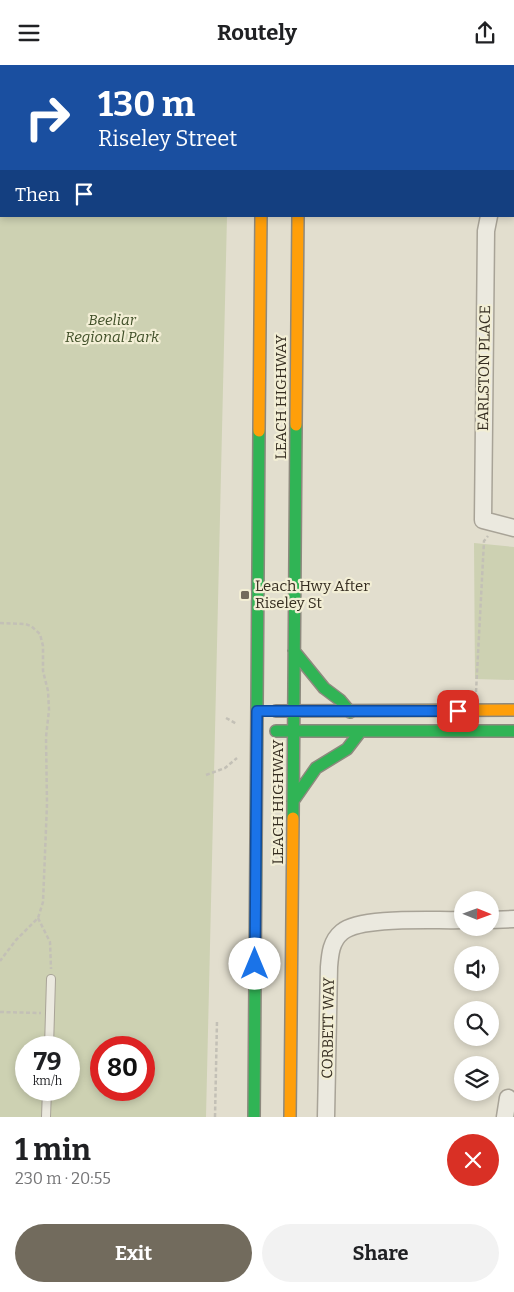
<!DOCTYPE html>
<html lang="en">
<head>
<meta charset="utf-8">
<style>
  body { margin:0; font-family:Bitter,serif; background:#f2f2f2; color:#202124; height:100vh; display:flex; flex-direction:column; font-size:19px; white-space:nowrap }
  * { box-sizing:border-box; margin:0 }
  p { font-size:16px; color:#757577 }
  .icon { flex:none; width:28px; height:28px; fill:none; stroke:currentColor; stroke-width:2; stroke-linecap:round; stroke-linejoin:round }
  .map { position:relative; height:1052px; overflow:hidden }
  .sheet { display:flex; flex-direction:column; background:#fff; flex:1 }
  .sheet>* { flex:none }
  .top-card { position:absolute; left:0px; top:0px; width:515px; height:152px; box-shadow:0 2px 8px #0003; background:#1a4fa0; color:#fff; overflow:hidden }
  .needle { width:32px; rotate:91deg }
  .buttons { position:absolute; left:454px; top:826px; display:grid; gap:10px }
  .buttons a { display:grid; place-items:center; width:45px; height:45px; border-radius:50%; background:#fff; box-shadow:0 2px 8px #0003; font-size:25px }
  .speed { position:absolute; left:15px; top:971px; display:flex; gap:10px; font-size:25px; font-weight:700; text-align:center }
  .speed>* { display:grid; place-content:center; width:65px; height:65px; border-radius:50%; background:#fff; box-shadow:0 2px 8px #0003; line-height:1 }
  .speed small { font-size:12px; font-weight:400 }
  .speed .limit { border:8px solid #d22; background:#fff; color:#111 }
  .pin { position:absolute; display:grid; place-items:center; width:42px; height:42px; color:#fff; margin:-21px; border-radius:10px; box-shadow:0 2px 8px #0006 }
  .me { position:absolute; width:55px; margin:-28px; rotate:0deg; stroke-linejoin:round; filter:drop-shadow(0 0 4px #0008) }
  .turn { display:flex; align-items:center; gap:18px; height:105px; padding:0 15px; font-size:22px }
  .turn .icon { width:65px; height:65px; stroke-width:2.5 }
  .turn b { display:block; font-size:35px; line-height:42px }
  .then { display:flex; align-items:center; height:48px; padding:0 15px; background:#0003; gap:10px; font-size:19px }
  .round { display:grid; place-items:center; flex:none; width:52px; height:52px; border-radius:26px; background:#f2f2f2 }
  .headline { display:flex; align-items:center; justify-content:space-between; height:85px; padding:0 15px }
  h1 { font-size:30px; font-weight:700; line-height:38px }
  .primary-button { display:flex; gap:10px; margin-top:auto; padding:10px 15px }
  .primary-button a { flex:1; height:58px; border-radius:30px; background:#726b5d; color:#fff; font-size:20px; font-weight:700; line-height:58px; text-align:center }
  .primary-button a+a { background:#f2f2f2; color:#202124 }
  header { display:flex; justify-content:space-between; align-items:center; height:65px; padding:0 15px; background:#fff; font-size:22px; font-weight:700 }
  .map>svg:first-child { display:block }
  .green { fill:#cdd1b2; fill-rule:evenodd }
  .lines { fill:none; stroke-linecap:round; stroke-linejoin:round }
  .lane-casing { stroke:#a8a397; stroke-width:10 }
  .street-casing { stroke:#a8a397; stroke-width:19 }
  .fast-casing { stroke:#8d897e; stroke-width:14 }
  .slow-casing { stroke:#8d897e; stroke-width:14 }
  .path { stroke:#c3c0b6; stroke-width:2.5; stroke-dasharray:4 2.5; stroke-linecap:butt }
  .lane { stroke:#ebe9df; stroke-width:8 }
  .street { stroke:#ebe9df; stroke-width:16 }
  .fast { stroke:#30b455; stroke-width:11 }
  .slow { stroke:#ff9f0a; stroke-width:11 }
  .route-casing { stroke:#114b97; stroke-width:12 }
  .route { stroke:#1a73e8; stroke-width:9 }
  .poi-dot { fill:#726b5d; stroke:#f2eed5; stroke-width:2 }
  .labels { text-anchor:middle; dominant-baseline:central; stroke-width:4.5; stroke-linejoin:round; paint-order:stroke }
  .park-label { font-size:15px; font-style:italic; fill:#415029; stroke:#f2eed5 }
  .street-label { font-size:15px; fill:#352d20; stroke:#f2eed5 }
  .poi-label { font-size:15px; fill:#352d20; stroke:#f2eed5; text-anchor:start }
</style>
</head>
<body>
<header><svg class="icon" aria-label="menu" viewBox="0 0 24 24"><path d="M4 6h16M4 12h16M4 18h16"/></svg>Routely<svg class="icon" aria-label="share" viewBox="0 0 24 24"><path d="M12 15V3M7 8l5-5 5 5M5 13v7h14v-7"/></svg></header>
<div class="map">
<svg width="514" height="1052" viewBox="0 0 514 1052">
  <rect width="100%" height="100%" fill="#e2dece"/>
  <path class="green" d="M0,32L1,151H227L206,1052H0ZM26,982H69V1025H26ZM101,982H144V1025H101Z
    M474,478L514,482V615L475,614Z"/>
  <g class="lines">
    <defs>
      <path id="lane" d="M49,982L51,914
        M46,1052L47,1025"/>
      <path id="street" d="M49,1V0
        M224,1L225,0
        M0,25H1
        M489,151L486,166L483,455L514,463
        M490,855L514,854
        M326,1052L329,902C330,889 331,876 342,867C361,851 435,856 462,855
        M505,1052L508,1033"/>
      <path id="fast" d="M262,0V1
        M299,0V1
        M294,586L324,623L340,635L350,647
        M276,666H514
        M293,736L316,703L347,684L360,667
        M293,753L296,360
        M254,1052L259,366"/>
      <path id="slow" d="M296,360L298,151
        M259,366L261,151
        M276,646L514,645
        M290,1052L293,753"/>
    </defs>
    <use href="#lane" class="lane-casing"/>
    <use href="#street" class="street-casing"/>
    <use href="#fast" class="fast-casing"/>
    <use href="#slow" class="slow-casing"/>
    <path class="path" d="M497,0V1
      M0,89H1
      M0,558L25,559L31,561L40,569L43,581V606L48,626L49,645L46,672L47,739L43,837L38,853L16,875L0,896
      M476,627L484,476L488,471
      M226,653L237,659
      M206,710L225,703L237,693
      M38,853L50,877L51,904
      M0,947L41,948
      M215,1052L217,956"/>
    <use href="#lane" class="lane"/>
    <use href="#street" class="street"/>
    <use href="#fast" class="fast"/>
    <use href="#slow" class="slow"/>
  </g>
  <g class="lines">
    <defs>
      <path id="route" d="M255,899L257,646H458"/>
    </defs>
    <use href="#route" class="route-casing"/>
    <use href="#route" class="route"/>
  </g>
  <rect class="poi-dot" x="240" y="525" width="10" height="10" rx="2.5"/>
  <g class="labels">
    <g class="park-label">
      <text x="112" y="255">Beeliar<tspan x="112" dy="17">Regional Park</tspan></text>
    </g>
    <g class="street-label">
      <text transform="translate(484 303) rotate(-89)">EARLSTON PLACE</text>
      <text transform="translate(281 332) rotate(-90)">LEACH HIGHWAY</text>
      <text transform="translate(278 737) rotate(-90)">LEACH HIGHWAY</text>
      <text transform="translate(328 963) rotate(-89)">CORBETT WAY</text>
    </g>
    <g class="poi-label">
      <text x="255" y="521">Leach Hwy After<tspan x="255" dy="17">Riseley St</tspan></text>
    </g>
  </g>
</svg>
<div class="buttons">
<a><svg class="needle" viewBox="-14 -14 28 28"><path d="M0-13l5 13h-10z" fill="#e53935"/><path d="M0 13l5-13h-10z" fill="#757577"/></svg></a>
<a><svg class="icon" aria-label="sound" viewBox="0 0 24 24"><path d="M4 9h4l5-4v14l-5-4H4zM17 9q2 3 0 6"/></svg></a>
<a><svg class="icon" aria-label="search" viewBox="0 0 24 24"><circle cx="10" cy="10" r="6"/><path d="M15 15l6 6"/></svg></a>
<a><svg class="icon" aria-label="layers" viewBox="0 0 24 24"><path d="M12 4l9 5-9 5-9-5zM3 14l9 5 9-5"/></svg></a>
</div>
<div class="speed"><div>79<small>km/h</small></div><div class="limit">80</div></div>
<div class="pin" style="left:458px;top:646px;background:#d93025"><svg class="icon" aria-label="arrive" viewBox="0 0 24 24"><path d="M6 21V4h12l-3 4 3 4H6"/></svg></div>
<svg class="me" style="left:255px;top:899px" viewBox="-20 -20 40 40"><circle r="19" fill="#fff"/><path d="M0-13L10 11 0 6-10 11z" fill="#1a73e8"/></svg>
<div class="top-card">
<div class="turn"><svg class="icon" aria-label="right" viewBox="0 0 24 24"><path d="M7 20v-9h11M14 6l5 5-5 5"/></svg><div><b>130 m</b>Riseley Street</div></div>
<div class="then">Then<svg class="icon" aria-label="arrive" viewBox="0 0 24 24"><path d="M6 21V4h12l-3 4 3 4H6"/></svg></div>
</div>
</div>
<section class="sheet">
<div class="headline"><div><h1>1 min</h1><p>230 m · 20:55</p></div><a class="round" style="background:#d93025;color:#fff"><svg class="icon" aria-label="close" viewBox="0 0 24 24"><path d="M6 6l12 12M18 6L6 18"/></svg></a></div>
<div class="primary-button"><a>Exit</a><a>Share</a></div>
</section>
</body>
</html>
